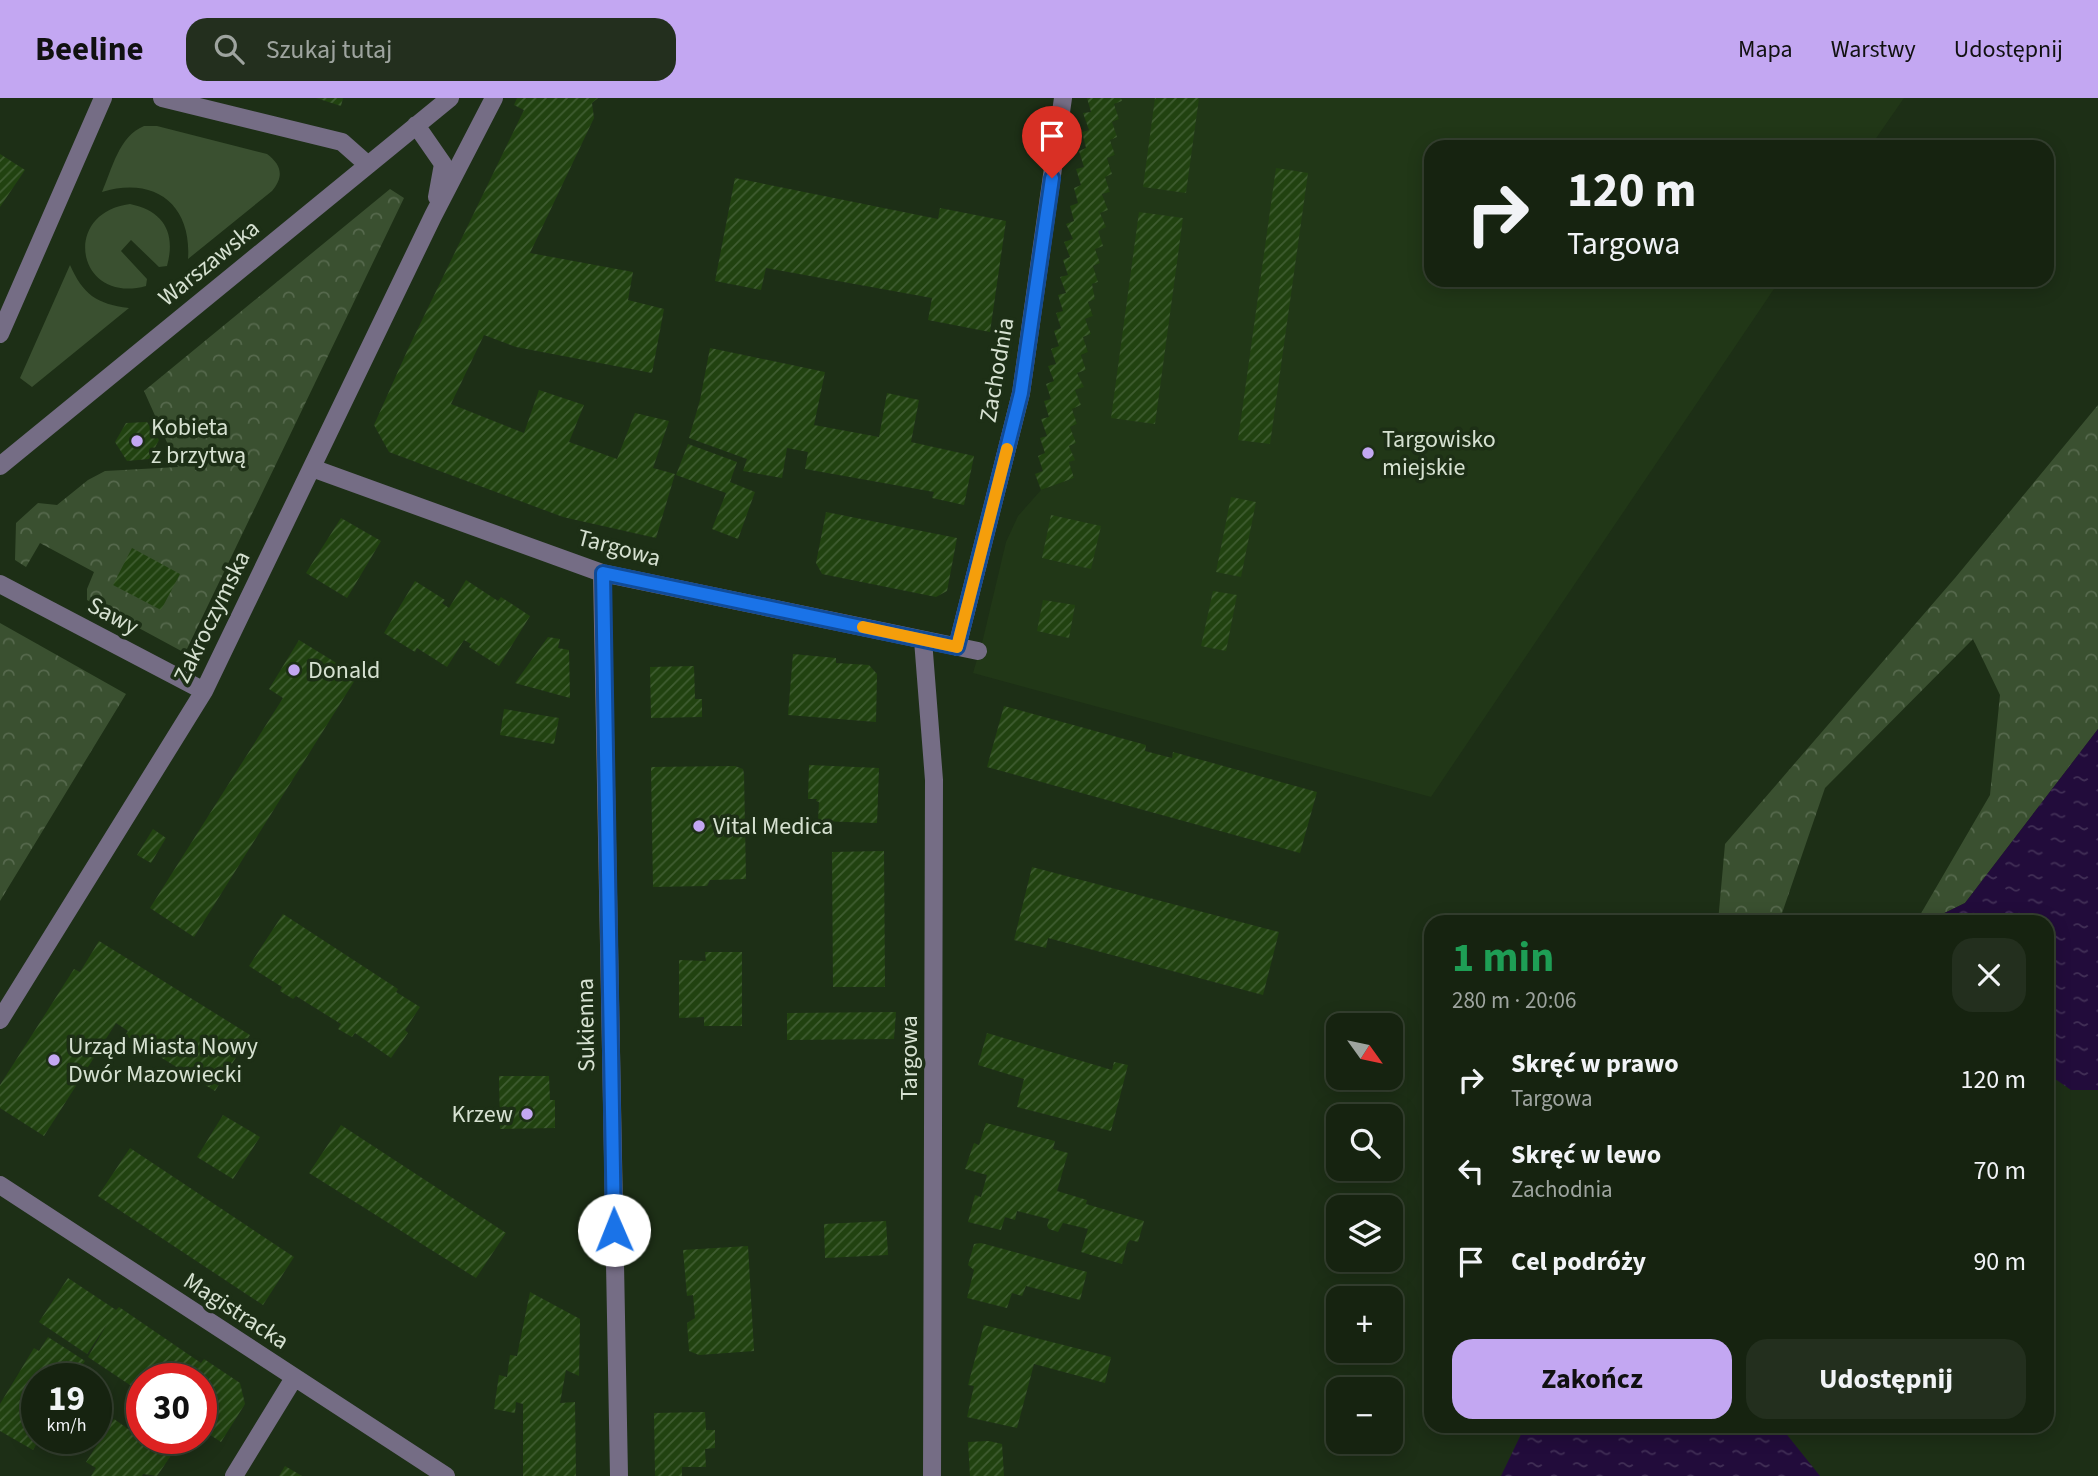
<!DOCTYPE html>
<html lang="pl">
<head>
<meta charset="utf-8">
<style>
  body { margin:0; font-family:"Source Sans 3",sans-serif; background:#232f1e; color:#f1f3f6; height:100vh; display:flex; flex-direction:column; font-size:26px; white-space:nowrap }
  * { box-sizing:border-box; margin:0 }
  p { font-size:23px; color:#9ea49f }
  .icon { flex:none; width:38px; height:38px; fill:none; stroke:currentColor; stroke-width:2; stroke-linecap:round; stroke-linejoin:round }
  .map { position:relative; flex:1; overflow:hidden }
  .side { position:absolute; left:1424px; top:817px; width:630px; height:518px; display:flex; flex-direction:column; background:#162310; border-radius:21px; box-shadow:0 4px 18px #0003,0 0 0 2px #354030 }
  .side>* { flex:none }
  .guide { position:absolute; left:1424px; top:42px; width:630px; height:147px; border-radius:21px; box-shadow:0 4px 18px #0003,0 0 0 2px #354030; background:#162310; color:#f1f3f6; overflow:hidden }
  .needle { width:46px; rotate:123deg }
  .fabs { position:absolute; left:1326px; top:915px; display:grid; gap:14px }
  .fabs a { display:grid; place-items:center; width:77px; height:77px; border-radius:14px; background:#162310; box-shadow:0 4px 18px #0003,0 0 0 2px #354030; font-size:35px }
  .speed { position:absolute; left:21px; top:1265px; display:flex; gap:14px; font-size:35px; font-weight:700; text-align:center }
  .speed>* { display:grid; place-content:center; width:91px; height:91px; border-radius:50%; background:#162310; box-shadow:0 4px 18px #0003,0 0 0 2px #354030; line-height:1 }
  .speed small { font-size:18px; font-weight:400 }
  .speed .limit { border:10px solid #d22; background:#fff; color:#111 }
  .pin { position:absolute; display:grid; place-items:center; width:60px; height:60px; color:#fff; margin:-72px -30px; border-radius:50% 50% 50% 0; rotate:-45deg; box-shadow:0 0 7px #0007 }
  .pin .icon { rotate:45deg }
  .me { position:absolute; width:77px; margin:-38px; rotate:359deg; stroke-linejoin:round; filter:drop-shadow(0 0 5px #0008) }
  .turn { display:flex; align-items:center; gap:24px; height:147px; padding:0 28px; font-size:32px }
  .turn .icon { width:91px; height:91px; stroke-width:2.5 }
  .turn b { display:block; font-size:49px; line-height:60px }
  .round { display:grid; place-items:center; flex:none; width:74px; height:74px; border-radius:21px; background:#232f1e }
  .summary { display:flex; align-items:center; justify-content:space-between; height:119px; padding:0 28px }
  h1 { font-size:42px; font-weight:700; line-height:52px; color:#1e9e55 }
  .cta { display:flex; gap:14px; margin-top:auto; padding:14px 28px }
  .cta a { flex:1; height:80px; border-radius:21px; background:#c3a7f2; color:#111; font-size:28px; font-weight:700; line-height:80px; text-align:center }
  .cta a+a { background:#232f1e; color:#f1f3f6 }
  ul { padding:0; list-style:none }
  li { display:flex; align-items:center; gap:21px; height:91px; padding:0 28px }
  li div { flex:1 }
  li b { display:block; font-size:26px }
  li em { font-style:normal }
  header { display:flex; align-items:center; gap:42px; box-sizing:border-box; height:98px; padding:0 35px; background:#c3a7f2; color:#111 }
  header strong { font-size:33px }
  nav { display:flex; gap:38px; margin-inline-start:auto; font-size:24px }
  .search { width:490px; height:63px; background:#232f1e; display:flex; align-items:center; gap:18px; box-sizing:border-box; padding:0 24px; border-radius:21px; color:#9ea49f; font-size:26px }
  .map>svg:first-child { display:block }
  .built { fill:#213717 }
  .green { fill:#3a5030 }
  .forest { fill:url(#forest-crowns) }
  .water { fill:url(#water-ripples) }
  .building { fill:url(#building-hatch) }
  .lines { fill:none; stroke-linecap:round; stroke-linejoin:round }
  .minor { stroke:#756d85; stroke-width:18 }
  .route-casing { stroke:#114b97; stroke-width:18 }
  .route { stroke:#1a73e8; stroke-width:12 }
  .slow { stroke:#f59e0b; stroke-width:12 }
  .poi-dot { fill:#c3a7f2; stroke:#1d2f16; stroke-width:2.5 }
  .labels { text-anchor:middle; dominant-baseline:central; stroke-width:7; stroke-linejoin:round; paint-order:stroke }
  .street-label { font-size:24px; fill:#d6e1d1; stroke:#1d2f16 }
  .poi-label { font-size:24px; fill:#d6e1d1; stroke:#1d2f16; text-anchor:start }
</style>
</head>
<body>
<header>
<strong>Beeline</strong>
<div class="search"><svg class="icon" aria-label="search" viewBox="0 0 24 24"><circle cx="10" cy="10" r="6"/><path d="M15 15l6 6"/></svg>Szukaj tutaj</div>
<nav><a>Mapa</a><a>Warstwy</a><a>Udostępnij</a></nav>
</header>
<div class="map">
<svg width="2098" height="1378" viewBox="0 0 2098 1378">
  <defs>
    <pattern id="forest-crowns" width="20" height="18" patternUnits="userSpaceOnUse" patternTransform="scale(1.75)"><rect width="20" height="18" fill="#3a5030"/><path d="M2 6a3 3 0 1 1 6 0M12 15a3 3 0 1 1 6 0" fill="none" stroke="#56694d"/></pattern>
    <pattern id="water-ripples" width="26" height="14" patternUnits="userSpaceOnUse" patternTransform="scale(1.75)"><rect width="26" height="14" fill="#220c3b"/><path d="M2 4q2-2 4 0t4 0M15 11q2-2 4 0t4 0" fill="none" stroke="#412f56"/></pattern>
    <pattern id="building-hatch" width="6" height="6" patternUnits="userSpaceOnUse" patternTransform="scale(1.75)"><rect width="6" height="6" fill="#214210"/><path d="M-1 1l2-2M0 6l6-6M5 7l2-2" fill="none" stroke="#405d32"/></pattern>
  </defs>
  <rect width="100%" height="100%" fill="#1d2f16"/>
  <path class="built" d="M1121,0H1904L1870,49H1432V182H1780L1431,699L973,575L983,541L1006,444L1018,418L1041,392L1074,380L1069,364L1074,361L1069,348L1076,345L1070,329L1077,326L1072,311L1081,307L1075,292L1083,289L1077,275L1086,272L1081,257L1088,254L1083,239L1091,236L1085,221L1093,218L1088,204L1095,201L1092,186L1098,184L1093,168L1100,165L1095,151L1100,115L1108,111L1102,96L1110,94L1105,79L1112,75L1107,60L1115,57L1110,42L1112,24L1119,21L1114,6L1122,3Z"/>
  <path class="green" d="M144,28H157L267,56C282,67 284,79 272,93L188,161C192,106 154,78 102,94C112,71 119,38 144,28Z
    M130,106C164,113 176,135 167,168L159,169L131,142L121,153L147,181L146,188C77,207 60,115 130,106Z
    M70,167C83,196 96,206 129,210L32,289L20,280Z"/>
  <path class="forest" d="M390,91L404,100L185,555L87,502V491L94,474L40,445L26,469L15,462L16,425L38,405L57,407L88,382L105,373L178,369L144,293Z
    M2098,307V631L1965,805L1926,824H1916L1990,697L2000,597L1973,541L1825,690L1779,824H1718L1725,746L1955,480Z
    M0,525L126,596L0,803Z"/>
  <path class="water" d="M2098,631V992H2071L2048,976V824H1926L1965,805Z
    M1525,1328H1780L1820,1378H1501Z"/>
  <path class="building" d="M316,0H343L341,8Z
    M517,0H598L592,5L594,20L530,155L633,174L628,202L664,211L652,275L516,249L484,237L451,306L524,335L539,292L584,307L569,344L617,361L635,315L669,323L653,370L675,376L656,440L563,419L389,354L374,327L408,251L524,12L514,7Z
    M1087,0H1121L1122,3L1114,6L1119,21L1112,24L1117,39L1110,42L1115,57L1107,60L1112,76L1105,79L1110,94L1102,96L1108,112L1100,115L1106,129L1098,133L1103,148L1095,151L1100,165L1093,168L1098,184L1092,186L1095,201L1088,204L1093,218L1085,221L1091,236L1083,239L1088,254L1081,257L1086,272L1077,275L1084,289L1075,292L1081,307L1072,311L1077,326L1070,329L1076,345L1069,348L1075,362L1069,364L1074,380L1041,392L1035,376L1043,373L1038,358L1045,355L1040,340L1047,338L1041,321L1049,319L1044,303L1051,301L1046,286L1054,283L1048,268L1056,266L1051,251L1059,248L1054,233L1061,230L1056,215L1063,213L1058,197L1066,195L1060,179L1068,177L1063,162L1070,159L1064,144L1073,141L1066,126L1074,123L1070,108L1078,105L1074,90L1081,87L1076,71L1084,69L1079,53L1086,50L1082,34L1089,32L1083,15L1091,14Z
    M1155,0H1199L1186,95L1143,89Z
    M0,56L25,72L0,109Z
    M1276,70L1308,75L1270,346L1238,342Z
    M735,80L938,121L940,110L1006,123L990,234L928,222L932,200L766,170L761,192L715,183Z
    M1139,114L1183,120L1155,326L1111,320Z
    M710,250L825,274L814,327L879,339L887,295L919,302L911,344L974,358L964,407L932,400L934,394L805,371L808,354L787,350L782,380L743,373L747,361L689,340L700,302Z
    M147,324L159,342L149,361L127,363L115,344L126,325Z
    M688,346L737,364L730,384L755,394L738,441L712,431L726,395L676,377Z
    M1231,399L1256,404L1241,479L1216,474Z
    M826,414L957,440L947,493L936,499L822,476L816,465Z
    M1051,417L1101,428L1091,471L1042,460Z
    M341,420L381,443L347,500L306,475Z
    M132,450L180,476L161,512L113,487Z
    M466,482L498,503L501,499L530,518L499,568L469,549L471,546L464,542L447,569L417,550L415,554L384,535L415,483L445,502L442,505L449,510Z
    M1213,493L1237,497L1226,553L1201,548Z
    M1043,502L1075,507L1069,540L1037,533Z
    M548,539L560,541L558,550L569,552L570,600L515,585Z
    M299,542L343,569L346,565L360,574L194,839L150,810L283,600L269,591Z
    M793,556L836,560V565L869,567L877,576L876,624L788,617Z
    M694,568L695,601H702V619L651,620L650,569Z
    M1004,608L1146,647L1145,653L1172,660L1173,654L1317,694L1300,755L987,669Z
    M504,611L559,620L554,646L500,637Z
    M809,667L879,670L877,725L818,723L819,704L816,703L817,701H808Z
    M735,668L743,671L744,676L746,781L710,782L707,788L653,789L651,669Z
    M153,731L166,740L151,765L137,757Z
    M884,753L885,889H833L832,754Z
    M1032,769L1279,834L1263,897L1048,840L1046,850L1014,842Z
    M283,816L398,891L396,894L420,909L405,932L408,935L391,960L355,935L352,939L338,931L341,926L296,898L293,901L280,893L282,889L249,868Z
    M99,843L250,937L215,993L125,937L128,933L116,925L44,1038L0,1010V987L74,871L80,874Z
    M705,854H742V928H704V919L679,920V862L706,863Z
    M896,914L894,941L787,942V915Z
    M987,935L1112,972L1114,964L1128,967L1111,1033L1017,1009L1024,981L978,967Z
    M499,978H549L550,1002H555V1030L500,1031Z
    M223,1017L260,1039L233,1081L197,1059Z
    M986,1025L1055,1043L1053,1051L1068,1055L1057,1093L1087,1102L1086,1106L1144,1123L1138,1144L1130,1142L1127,1146L1122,1166L1081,1154L1088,1131L1063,1125L1058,1134L1049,1131L1047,1128L1049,1121L1017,1113L1015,1122L1005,1119L1001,1132L968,1124L975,1097L981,1099L987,1077L965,1071L974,1045L979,1047Z
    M341,1027L506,1135L476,1180L309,1075Z
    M130,1050L294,1159L263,1207L98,1098Z
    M886,1123L888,1157L825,1160L824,1126Z
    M981,1145L1087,1174L1080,1202L1026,1188L1022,1198L1012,1195L1007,1210L967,1200L974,1172L968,1167L974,1146Z
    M748,1148L754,1253L699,1257L689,1253L687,1225L695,1220L693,1197L687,1198L683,1152Z
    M68,1180L116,1212L119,1209L201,1265L204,1261L240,1285L245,1306L221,1344L201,1331V1281H142V1295L88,1259L107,1226L87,1256L39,1224Z
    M530,1194L580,1221L579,1278L566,1272L560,1305L575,1304L576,1378H523V1306L516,1304L515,1315L494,1311L499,1277L507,1279L510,1257L517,1258Z
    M984,1227L1111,1259L1105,1285L1034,1266L1017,1330L967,1319L974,1288L968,1287Z
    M48,1239L85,1263L74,1281H37V1340H40L33,1352L0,1333V1306L34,1250L39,1253Z
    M705,1314L706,1332H715V1350L705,1351L706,1369H682V1378H655L654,1315Z
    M142,1317V1340H183L157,1378L143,1376L142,1378H91L96,1370L86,1364L114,1321L131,1333Z
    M989,1343L1002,1346L1004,1378H970L968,1344Z
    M285,1368L302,1378H279Z"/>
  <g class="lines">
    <path class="minor" d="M162,0L342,44L368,67
      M416,27L443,66L437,99
      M0,236L103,0
      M0,368L450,0
      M312,370L602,475L978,553
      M602,475L619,1378
      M0,486L204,593
      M923,542L934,682L932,1378
      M957,549L1021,295L1063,0
      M0,922L204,593L433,118L494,0
      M0,1087L446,1378
      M234,1378L294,1280"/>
  </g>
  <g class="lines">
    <defs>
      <path id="route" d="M614,1132L603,475L957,549L1021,295L1052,80"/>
    </defs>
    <use href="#route" class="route-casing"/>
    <use href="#route" class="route"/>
    <path class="slow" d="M863,529L957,549L1007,351"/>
  </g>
  <g class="poi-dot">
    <circle cx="137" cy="343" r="7"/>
    <circle cx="1368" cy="355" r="7"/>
    <circle cx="294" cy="572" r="7"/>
    <circle cx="699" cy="728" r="7"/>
    <circle cx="54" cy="962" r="7"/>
    <circle cx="527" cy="1016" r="7"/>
  </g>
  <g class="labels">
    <g class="street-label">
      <text transform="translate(209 165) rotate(-39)">Warszawska</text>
      <text transform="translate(997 272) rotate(-80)">Zachodnia</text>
      <text transform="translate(619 450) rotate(15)">Targowa</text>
      <text transform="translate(113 518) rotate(28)">Sawy</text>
      <text transform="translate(212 519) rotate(-64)">Zakroczymska</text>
      <text transform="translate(586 927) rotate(-91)">Sukienna</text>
      <text transform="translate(909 960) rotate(-90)">Targowa</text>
      <text transform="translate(236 1213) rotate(33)">Magistracka</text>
    </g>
    <g class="poi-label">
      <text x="151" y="329">Kobieta<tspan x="151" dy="28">z brzytwą</tspan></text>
      <text x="1382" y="341">Targowisko<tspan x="1382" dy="28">miejskie</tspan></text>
      <text x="308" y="572">Donald</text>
      <text x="713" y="728">Vital Medica</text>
      <text x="68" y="948">Urząd Miasta Nowy<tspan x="68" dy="28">Dwór Mazowiecki</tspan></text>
      <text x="513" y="1016" text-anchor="end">Krzew</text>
    </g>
  </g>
</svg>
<div class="fabs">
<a><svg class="needle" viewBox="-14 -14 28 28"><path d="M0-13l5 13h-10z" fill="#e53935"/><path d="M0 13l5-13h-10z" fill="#9ea49f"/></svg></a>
<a><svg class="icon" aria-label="search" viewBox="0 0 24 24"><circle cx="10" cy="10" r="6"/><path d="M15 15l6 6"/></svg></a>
<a><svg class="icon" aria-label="layers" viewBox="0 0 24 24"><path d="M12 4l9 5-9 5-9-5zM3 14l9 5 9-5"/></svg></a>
<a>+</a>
<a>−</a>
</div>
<div class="speed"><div>19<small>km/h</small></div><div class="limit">30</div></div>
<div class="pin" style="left:1052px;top:80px;background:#d93025"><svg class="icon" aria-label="arrive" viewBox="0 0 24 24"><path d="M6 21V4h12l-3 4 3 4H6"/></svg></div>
<svg class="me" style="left:614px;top:1132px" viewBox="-20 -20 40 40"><circle r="19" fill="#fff"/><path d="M0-13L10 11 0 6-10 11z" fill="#1a73e8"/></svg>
<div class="guide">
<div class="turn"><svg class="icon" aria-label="right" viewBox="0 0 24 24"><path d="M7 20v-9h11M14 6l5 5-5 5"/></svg><div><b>120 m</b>Targowa</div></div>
</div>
<section class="side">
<div class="summary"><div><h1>1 min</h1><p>280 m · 20:06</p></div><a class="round"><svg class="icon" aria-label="close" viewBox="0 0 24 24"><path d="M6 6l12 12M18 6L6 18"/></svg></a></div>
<ul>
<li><svg class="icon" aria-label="right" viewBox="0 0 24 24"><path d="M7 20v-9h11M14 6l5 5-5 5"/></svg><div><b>Skręć w prawo</b><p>Targowa</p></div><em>120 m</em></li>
<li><svg class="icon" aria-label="left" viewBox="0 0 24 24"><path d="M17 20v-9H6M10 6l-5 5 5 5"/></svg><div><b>Skręć w lewo</b><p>Zachodnia</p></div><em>70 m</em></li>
<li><svg class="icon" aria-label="arrive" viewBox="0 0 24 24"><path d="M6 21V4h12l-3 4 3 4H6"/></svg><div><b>Cel podróży</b></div><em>90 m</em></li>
</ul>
<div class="cta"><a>Zakończ</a><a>Udostępnij</a></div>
</section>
</div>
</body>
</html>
